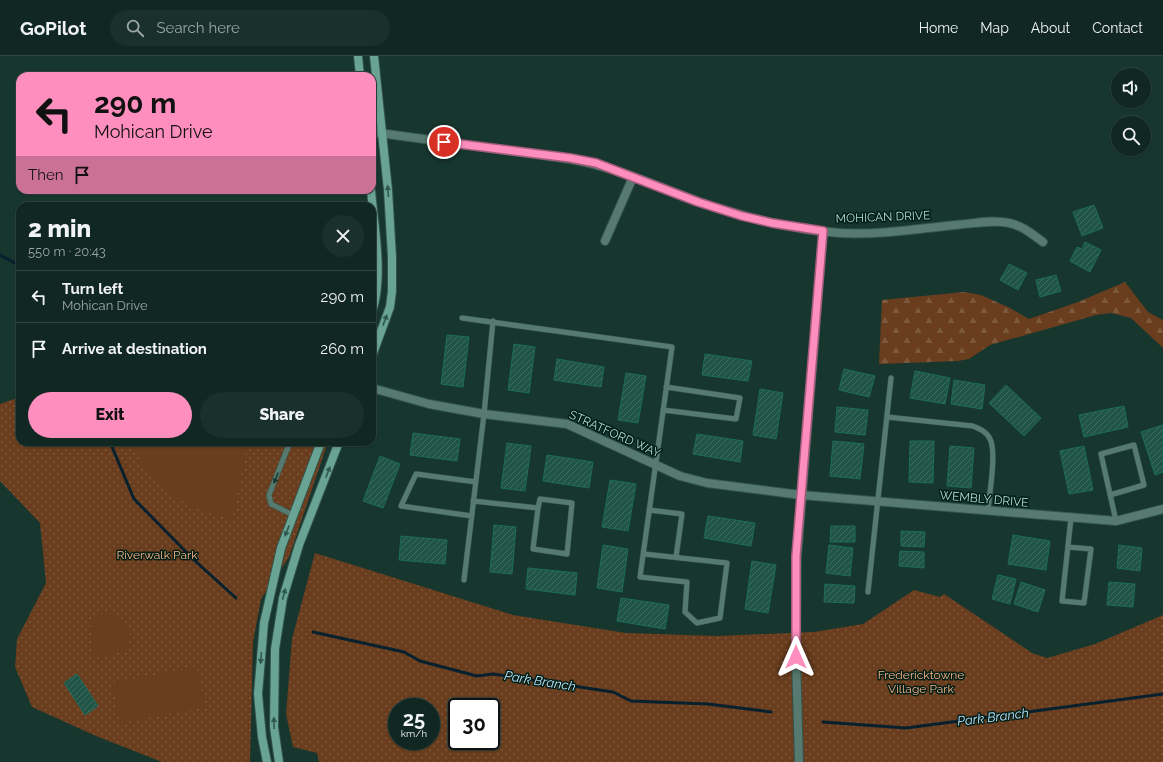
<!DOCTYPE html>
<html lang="en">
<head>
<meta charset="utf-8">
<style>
  body { margin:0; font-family:Raleway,sans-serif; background:#1a302a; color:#f1f3f6; height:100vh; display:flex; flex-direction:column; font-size:15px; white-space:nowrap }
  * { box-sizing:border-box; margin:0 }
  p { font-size:13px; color:#9ca6a5 }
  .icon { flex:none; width:22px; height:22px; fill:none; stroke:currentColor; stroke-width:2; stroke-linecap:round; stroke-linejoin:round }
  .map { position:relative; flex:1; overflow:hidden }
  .drawer { position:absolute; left:16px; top:146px; width:360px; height:244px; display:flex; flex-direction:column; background:#112822; border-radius:12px; box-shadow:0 1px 3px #0004,0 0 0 1px #304440 }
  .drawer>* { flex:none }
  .banner { position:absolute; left:16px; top:16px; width:360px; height:122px; border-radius:12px; box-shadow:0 1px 3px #0004,0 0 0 1px #304440; background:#fe8ebd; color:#111; overflow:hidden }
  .buttons { position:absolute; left:1111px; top:12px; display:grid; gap:8px }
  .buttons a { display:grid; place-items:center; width:40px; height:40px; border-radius:50%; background:#112822; box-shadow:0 1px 3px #0004,0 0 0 1px #304440; font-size:20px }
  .speed { position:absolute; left:388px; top:642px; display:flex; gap:8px; font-size:20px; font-weight:700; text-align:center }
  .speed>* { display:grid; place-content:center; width:52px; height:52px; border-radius:50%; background:#112822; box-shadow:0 1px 3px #0004,0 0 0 1px #304440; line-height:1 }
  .speed small { font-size:10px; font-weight:400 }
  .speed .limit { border:2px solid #111; border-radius:6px; background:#fff; color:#111 }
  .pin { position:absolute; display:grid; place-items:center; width:34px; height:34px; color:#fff; margin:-17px; border:2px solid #fff; border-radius:50%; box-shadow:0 1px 4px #0007 }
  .me { position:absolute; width:44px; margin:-22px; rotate:0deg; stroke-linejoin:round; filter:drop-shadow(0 0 3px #0008) }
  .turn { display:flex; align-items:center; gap:14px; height:84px; padding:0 12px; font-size:18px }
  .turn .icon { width:52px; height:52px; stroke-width:2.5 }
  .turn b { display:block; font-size:28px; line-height:34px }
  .then { display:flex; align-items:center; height:38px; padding:0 12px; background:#0003; gap:8px; font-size:15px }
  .round { display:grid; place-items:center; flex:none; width:42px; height:42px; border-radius:21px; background:#1a302a }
  .headline { display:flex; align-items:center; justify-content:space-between; height:68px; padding:0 12px }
  h1 { font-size:24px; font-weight:800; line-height:30px }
  .action { display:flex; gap:8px; margin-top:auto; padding:8px 12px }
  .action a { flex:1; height:46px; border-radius:24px; background:#fe8ebd; color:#111; font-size:16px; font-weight:800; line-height:46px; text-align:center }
  .action a+a { background:#1a302a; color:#f1f3f6 }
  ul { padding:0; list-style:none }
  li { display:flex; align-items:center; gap:12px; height:52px; padding:0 12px; border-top:1px solid #304440 }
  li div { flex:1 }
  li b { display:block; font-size:15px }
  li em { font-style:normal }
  header { display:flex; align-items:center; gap:24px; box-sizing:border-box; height:56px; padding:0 20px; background:#112822; border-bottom:1px solid #304440 }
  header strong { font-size:19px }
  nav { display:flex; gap:22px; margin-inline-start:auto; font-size:14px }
  .search { width:280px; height:36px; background:#1a302a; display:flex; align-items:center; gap:10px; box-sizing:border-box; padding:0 14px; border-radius:22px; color:#9ca6a5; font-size:15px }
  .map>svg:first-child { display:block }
  .forest { fill:url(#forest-firs) }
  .park { fill:url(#park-dots); fill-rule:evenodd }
  .garden { fill:#693d1d }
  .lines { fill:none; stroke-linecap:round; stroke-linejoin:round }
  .stream { stroke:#07202d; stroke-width:3 }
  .building { fill:url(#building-hatch); stroke:#1c6c5a }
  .lane-casing { stroke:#33544b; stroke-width:6 }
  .street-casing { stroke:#33544b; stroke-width:10 }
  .secondary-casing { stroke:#33544b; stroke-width:10 }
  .lane { stroke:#567a6f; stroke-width:5 }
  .street { stroke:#567a6f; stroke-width:8 }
  .secondary { stroke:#69a393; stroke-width:8 }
  .oneway { fill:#2f594e }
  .oneway2 { fill:#1a3931 }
  .route-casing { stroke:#a55c7b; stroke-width:10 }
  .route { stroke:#fe8ebd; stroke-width:7 }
  .labels { text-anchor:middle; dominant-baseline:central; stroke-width:3; stroke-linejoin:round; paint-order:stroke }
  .street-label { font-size:12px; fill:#b2dfd1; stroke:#001d16 }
  .park-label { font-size:12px; fill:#fab486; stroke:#001d16 }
  .water-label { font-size:13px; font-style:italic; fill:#bee4fb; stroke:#001d16 }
</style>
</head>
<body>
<header>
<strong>GoPilot</strong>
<div class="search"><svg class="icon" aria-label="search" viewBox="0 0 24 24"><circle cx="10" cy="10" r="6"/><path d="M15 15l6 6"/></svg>Search here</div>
<nav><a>Home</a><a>Map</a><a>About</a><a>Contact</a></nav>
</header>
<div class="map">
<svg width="1163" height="706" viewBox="0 0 1163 706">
  <defs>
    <pattern id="forest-firs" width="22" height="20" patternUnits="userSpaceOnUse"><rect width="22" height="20" fill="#693d1d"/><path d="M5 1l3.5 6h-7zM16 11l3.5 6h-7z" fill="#7c593d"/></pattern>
    <pattern id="park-dots" width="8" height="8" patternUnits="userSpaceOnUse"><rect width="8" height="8" fill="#693d1d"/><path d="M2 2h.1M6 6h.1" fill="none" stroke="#7c593d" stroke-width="1.8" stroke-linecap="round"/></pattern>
    <pattern id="building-hatch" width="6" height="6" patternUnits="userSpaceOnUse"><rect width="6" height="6" fill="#1f5447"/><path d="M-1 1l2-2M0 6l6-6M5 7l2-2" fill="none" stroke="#3d6c60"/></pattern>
  </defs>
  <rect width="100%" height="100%" fill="#17362e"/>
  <path class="forest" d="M1125,226L1148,256L1163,264V292L1131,262L1111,257L1096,259L990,289L969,303L958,305L879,308L882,244L964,236L981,239L1010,252L1029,263L1078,246Z"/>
  <path class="park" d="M20,341V386H328L289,501L261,543L253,586L250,706H162L96,680L32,651L15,611L17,583L46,527L40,467L0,425V348Z
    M315,497L513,559L626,577L717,580L814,576L863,568L914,534L940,541L944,538L1032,597L1047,602L1095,588L1163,559V706H319L317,697L293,691L286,658L292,583ZM397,651H431V685H397ZM457,651H491V685H457Z"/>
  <path class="garden" d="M129,386H248L232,463C222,460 212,458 202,455C168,442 146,417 129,386Z
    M107,557C122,559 134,571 129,587C128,590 127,593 124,595C119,598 101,600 94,602L90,566L100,558Z
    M197,611L205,651L120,667L112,627Z"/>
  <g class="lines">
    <path class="stream" d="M0,199L15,207L20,214
      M110,386L134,443L194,504L236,542
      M313,576L404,596L420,605L477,620L493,618L613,636L631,645L708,648L771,656
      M823,666L906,672L1163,638"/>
  </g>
  <path class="building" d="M1094,149L1103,172L1082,180L1073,156Z
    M1085,186L1101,194L1090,216L1070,205L1077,191L1082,193Z
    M1009,208L1027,217L1018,234L1000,224Z
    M1056,219L1061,235L1040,241L1036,224Z
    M447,279L469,281L463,331L441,328Z
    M514,288L535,291L529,337L508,334Z
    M705,298L752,305L748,325L702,319Z
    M557,303L604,311L601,331L554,324Z
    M844,313L875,320L869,341L839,334Z
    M915,315L950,322L945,348L910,342Z
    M626,317L646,320L638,367L618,364Z
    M954,324L985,329L982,353L951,348Z
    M1006,329L1041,362L1024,380L989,347Z
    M760,333L783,337L776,383L753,379Z
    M1124,350L1128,371L1084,381L1079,359Z
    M837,351L868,354L865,379L835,376Z
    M1163,369V416L1155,419L1141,376Z
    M413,377L460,383L457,405L410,399Z
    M697,378L743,385L740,406L693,398Z
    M833,385L864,388L860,423L830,420Z
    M910,385H934L933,427L909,426Z
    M507,387L531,390L525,435L501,432Z
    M950,390L974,392L971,432L947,430Z
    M1084,390L1093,434L1069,438L1060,395Z
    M547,399L593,406L589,432L543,425Z
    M380,400L400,408L383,452L363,445Z
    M610,424L636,428L628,475L602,471Z
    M708,460L755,467L751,490L704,482Z
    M494,469L516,471L512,518L490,516Z
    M831,470H855V486H830Z
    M901,475L925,476L924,491L901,490Z
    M1013,479L1050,485L1046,514L1008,508Z
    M401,480L447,484L445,508L399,504Z
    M603,489L628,493L622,536L597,532Z
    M829,489L853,492L850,520L826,517Z
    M1119,489L1142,492L1140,515L1117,512Z
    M900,495L924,496V512L899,510Z
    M752,505L776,509L768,557L745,553Z
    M528,512L577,517L575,539L526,533Z
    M998,519L1016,523L1010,548L992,543Z
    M1021,526L1045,534L1038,556L1014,548Z
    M1109,526L1135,528L1133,551L1107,549Z
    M825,528L855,530L854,547L824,546Z
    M621,542L669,549L665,573L617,565Z
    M77,618L98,650L85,659L64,627Z"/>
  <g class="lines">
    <defs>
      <path id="lane" d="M462,262L672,291L640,521L687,526L685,556L697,567L720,562L727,507L644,498
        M663,354L736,363L740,342L666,331
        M887,361L973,370C980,373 987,376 990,383C997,396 989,439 988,455
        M290,386L269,439L271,448L293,459
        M1110,439L1144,429L1134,389L1101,398L1116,465
        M473,445L538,452L540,443L572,447L567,498L533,493L538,452
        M649,454L682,458L676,501
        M472,460L401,450L416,418L476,426
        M1068,491L1091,493L1084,547L1062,545L1071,462
        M464,524L484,358L493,265
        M868,536L891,322"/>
      <path id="street" d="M372,76L570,103C616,111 656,130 699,146C744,161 792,174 840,177C878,179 917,173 955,169C972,168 992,163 1009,167C1023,170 1032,178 1043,186
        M605,185L633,121
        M372,332L429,348L484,358L567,368L680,420L707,427L801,439L1116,465L1163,453
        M799,706L796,601L797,501L823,175"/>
      <path id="secondary" d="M358,0L360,20
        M371,134C374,170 384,221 372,256
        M372,300L390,251L392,235V201L388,134L374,0
        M267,706L262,681L258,638L264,567L281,492L321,386
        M279,706L274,671L275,593L283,542L299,489L339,386"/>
    </defs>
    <use href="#lane" class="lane-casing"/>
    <use href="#street" class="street-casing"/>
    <use href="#secondary" class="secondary-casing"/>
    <use href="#lane" class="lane"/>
    <use href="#street" class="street"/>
    <use href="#secondary" class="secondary"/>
  </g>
  <defs><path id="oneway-solid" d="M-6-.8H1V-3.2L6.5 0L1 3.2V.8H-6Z"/></defs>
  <g class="oneway">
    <use href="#oneway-solid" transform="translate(388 135) rotate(-95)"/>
    <use href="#oneway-solid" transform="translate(385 264) rotate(-70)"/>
    <use href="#oneway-solid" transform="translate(328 416) rotate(-69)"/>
    <use href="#oneway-solid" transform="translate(287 475) rotate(111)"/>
    <use href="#oneway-solid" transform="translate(284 538) rotate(-75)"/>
    <use href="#oneway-solid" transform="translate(261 602) rotate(94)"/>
    <use href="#oneway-solid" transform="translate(274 667) rotate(-91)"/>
  </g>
  <use class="oneway2" href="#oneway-solid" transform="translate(276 422) rotate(112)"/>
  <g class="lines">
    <defs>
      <path id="route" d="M444,86L570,102L596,107L698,146L742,160L772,167L823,175L796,500V601"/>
    </defs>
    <use href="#route" class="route-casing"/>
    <use href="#route" class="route"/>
  </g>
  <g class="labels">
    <g class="street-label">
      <text transform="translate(883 161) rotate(-2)">MOHICAN DRIVE</text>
      <text transform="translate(615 378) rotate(24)">STRATFORD WAY</text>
      <text transform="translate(984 443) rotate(5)">WEMBLY DRIVE</text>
    </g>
    <g class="park-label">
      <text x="157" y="499">Riverwalk Park</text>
      <text x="921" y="619">Fredericktowne<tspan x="921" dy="14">Village Park</tspan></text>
    </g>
    <g class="water-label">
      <text transform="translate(540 625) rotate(9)">Park Branch</text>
      <text transform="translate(993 661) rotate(-7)">Park Branch</text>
    </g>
  </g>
</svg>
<div class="buttons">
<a><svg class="icon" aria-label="sound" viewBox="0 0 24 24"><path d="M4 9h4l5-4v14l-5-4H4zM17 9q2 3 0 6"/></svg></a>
<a><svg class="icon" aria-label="search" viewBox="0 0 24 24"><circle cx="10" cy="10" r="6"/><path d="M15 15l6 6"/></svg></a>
</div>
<div class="speed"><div>25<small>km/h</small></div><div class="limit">30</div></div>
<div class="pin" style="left:444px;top:86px;background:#d93025"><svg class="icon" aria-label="arrive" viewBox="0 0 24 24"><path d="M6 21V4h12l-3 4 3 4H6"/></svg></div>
<svg class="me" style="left:796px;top:601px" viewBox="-20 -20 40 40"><path d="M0-17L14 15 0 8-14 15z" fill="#fe8ebd" stroke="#fff" stroke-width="4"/></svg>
<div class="banner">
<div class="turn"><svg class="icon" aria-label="left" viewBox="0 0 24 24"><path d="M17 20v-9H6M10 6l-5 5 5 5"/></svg><div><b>290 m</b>Mohican Drive</div></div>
<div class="then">Then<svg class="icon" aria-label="arrive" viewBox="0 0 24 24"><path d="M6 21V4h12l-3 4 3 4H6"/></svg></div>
</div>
<section class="drawer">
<div class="headline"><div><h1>2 min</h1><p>550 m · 20:43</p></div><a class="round"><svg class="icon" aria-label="close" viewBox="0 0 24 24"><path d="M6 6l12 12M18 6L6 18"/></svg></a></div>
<ul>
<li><svg class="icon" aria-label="left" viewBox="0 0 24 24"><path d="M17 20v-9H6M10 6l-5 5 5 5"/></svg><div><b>Turn left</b><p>Mohican Drive</p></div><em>290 m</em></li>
<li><svg class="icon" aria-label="arrive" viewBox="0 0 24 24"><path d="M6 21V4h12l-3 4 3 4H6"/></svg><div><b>Arrive at destination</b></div><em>260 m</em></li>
</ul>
<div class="action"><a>Exit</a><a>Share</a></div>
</section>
</div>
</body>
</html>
